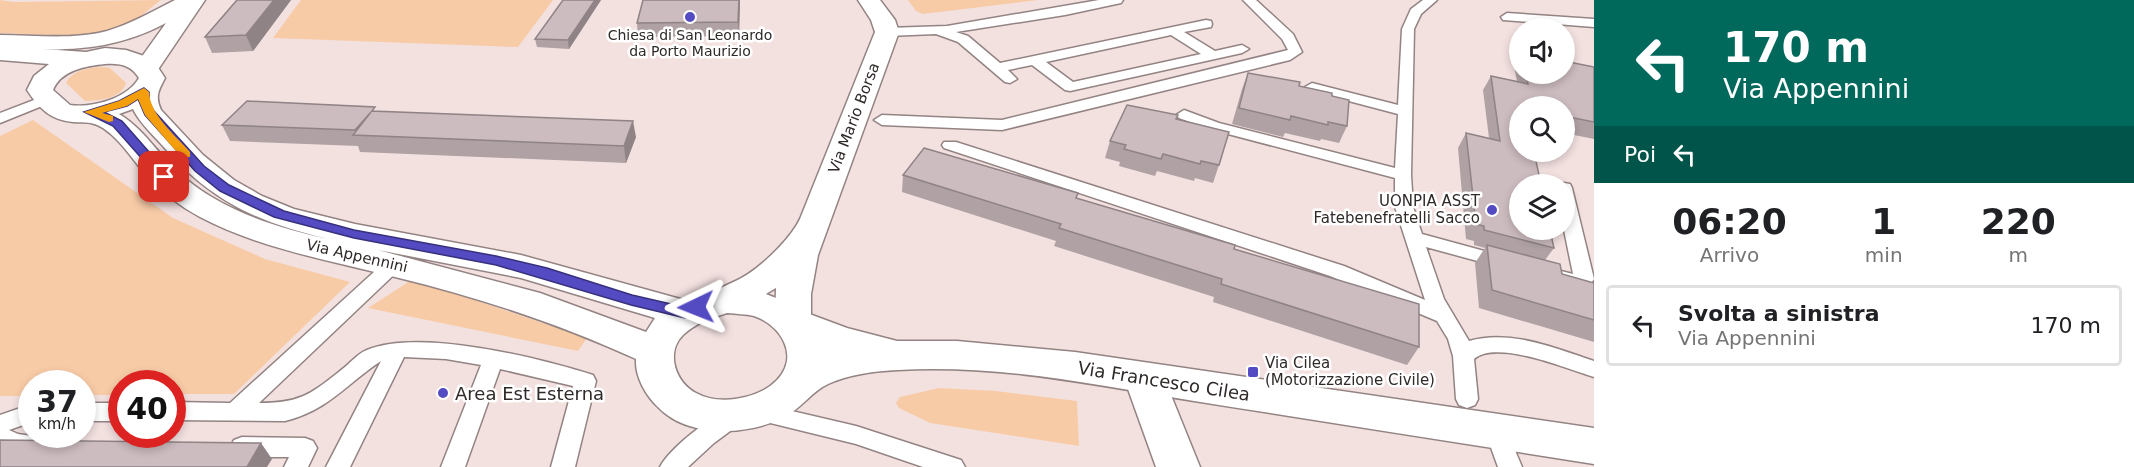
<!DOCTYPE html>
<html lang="it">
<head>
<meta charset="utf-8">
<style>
  body { margin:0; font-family:"DejaVu Sans",sans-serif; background:#f2f2f2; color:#202124; height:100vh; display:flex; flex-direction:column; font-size:22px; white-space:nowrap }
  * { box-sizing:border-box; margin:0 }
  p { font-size:20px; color:#757577 }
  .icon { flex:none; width:33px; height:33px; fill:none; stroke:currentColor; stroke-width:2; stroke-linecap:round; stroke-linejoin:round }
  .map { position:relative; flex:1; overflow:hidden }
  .side { display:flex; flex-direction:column; background:#fff; width:540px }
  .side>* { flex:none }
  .hud { background:#00695c; color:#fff; overflow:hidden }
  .controls { position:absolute; left:1509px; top:18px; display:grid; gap:12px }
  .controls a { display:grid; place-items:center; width:66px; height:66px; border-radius:50%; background:#fff; box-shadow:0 3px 9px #0003; font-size:30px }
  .speed { position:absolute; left:18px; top:370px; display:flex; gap:12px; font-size:30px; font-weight:700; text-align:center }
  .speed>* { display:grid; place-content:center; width:78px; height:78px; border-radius:50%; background:#fff; box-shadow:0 3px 9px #0003; line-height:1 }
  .speed small { font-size:15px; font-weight:400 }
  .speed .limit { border:9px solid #d22; background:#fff; color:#111 }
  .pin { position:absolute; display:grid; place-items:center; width:51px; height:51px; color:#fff; margin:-26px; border-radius:12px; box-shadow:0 3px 9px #0006 }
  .me { position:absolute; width:66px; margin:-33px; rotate:268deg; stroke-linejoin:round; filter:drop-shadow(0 0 4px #0008) }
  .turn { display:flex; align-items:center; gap:21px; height:126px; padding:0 30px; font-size:27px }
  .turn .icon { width:78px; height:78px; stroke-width:2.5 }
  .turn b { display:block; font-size:42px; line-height:51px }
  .then { display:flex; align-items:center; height:57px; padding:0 30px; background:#0003; gap:12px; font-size:22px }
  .eta { display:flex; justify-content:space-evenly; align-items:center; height:102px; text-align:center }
  .eta b { font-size:36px; font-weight:700; line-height:42px }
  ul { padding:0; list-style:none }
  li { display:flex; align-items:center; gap:18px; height:81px; margin:0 12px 9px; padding:0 18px; border:3px solid #e0e0e0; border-radius:6px }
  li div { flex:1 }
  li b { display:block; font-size:22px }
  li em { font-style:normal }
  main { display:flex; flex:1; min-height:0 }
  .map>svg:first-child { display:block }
  .green { fill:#f8cba7 }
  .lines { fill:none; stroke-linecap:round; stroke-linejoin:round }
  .service-casing { stroke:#938382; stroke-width:3 }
  .minor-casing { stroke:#938382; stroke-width:3 }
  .tertiary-casing { stroke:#938382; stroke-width:3 }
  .service { fill:#fff; fill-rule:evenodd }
  .minor { fill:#fff; fill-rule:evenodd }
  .tertiary { fill:#fff; fill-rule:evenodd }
  .wall { fill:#afa1a4 }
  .shaded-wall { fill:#8f8386 }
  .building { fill:#ccbbbf; stroke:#8f8386; stroke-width:1.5 }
  .route { fill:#544ac1; stroke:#37307d; stroke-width:1.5 }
  .slow { fill:#f59e0b }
  .poi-dot { fill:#544ac1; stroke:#fff; stroke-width:2 }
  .labels { text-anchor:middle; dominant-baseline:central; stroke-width:5; stroke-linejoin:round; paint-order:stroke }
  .far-poi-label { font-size:14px; fill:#2f2928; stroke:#fff }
  .street-label { font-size:15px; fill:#2f2928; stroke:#fff }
  .poi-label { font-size:15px; fill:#2f2928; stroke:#fff; text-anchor:end }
  .near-street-label { font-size:18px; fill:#2f2928; stroke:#fff }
  .near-poi-label { font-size:18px; fill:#2f2928; stroke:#fff; text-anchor:start }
</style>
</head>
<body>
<main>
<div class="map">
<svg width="1594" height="467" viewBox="0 0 1594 467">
  <rect width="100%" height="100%" fill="#f3e1e0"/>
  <path class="green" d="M0,0L13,2L161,0C151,7 141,17 131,23C95,41 40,34 0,33Z
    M301,0H553L518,47L273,38Z
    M908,0H1038L923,14L916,11Z
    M104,67L110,68L126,83C122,98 99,101 85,101L66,83C72,70 90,67 104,67Z
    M33,120L173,218L265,259L350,282L234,394H173L172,384H122L121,395H83L82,384H32L31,396H0V136Z
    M413,279L587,338L578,351L368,308Z
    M939,388L996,391L1077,401L1079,446L930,423L899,408L896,403L900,397Z"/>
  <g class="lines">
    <defs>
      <path id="service" d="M1099,0H1123L1121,3L1065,15L956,32L968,36L1000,63L1206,20L1211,21L1212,24L1211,27L1184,32L1215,51L1242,45L1249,49L1242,53L1070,91L1065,90L1032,65L1008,70L1017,79L1010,83L1005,82L958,42L936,34L887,36L880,32L887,28L947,26ZM1171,35L1201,54L1073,82L1046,62Z
        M1243,0H1256L1293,34L1302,52L1290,60L1002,130L882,125L874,120L882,115L1002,120L1288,50L1282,39Z
        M1423,0H1437L1421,14L1414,29L1411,175L1413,207L1422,234L1510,258L1512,262L1510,266L1503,268L1426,247L1444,299L1469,341C1510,329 1555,348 1594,361V377C1567,369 1497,339 1474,359L1478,399L1475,405L1467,408L1459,405L1456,399L1453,356L1448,339L1437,321L1330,276L944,148L942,145L944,142H956L1344,266L1425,300L1395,207V178L1209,129L1179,118L1176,115L1184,110L1219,123L1395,168L1398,114L1307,90L1305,87L1312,83L1398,105L1402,29L1411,9Z
        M1507,13L1594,19V27L1503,20L1501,17Z
        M47,95L54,99L52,102L0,123V113Z
        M1564,183L1570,184L1572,188L1594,279C1585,294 1568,286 1554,283L1551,278L1554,273L1561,271L1573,274L1564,230V184H1558Z
        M393,259L400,261L402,265L400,269L259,403C303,403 312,393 345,367C352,361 359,353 367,350C419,328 539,358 593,375L596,381L575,467H551L573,386L500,369L465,467H441L481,365L446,359L404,357L350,467H326L381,361C346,384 329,410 285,421L172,420V402L230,403L386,261Z
        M82,403H122V421H82Z
        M758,403L856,426L961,460L965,467H923L856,444L750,418L747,412L750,406Z
        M32,404V422L9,430L18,434L39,437L43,444L39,451C25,456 13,454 0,447V415Z
        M733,408L741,411L744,417L741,423L714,443L688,467H660C670,448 712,415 733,408Z
        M1496,422L1504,424L1522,467H1498L1485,431L1488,424Z
        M242,437L305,438L313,441L317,448L308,467H284L289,457H242L234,454L230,447L234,440Z"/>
      <path id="minor" d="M175,0H205L155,74L146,77L137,74L133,69L166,23C110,53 62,50 0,49V35C35,35 73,40 107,31C131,24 153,11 175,0Z
        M858,0H880L895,20L899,32L818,255L811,294V321L806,330L793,334L780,330L775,321L776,288L740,309L727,313L714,309L709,300C718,285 734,284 748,274C766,262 791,238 800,219L875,32L871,20Z
        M1144,363L1158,367L1164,378L1200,467H1156L1124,378L1130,367Z"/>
      <path id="tertiary" d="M0,46L86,52L105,48L126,50L147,57L157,66L165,78C158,91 155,97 161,110L203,155L234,180L262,196L294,209L355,224L521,255L684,300L727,287L761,292L799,307L804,312L847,328L897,341H957L1075,352L1594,428V464C1461,443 1327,422 1194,401C1097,385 997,364 898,370C875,371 850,374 828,384C811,392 802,408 784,417C749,436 688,438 659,408C646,396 635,377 636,359C559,324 478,297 395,277C329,260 261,249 200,217C180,206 161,192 146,175C132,159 121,140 103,128C92,121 85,123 73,122C50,120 39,108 27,90L34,76L49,64L0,60ZM105,64C120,63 131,65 139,78C127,99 92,108 70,105L53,90C61,70 86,66 105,64ZM133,109C139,122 152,134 162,145C210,201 257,222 328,239C275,227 219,210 178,172C158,154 143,128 119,114ZM378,250L521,278L655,318L646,332L540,293ZM727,313C736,314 746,314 754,316C781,325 800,356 777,380C759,399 719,406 696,393C676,383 665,353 683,335C696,323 711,318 727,313Z"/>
    </defs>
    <use href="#service" class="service-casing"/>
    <use href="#minor" class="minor-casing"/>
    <use href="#tertiary" class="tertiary-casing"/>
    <use href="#service" class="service"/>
    <use href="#minor" class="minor"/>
    <use href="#tertiary" class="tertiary"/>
  </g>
  <path class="wall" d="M237,0H291L253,51L212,53L205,37Z
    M563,0H601L569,49L537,47L535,39Z
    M643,0H740L739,36L638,37L637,23Z
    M1520,57V74H1564L1594,67V139L1564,133V106H1520L1554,248L1545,260L1562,274L1594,283V342L1479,308L1475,263L1485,248L1474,245V241L1466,239L1458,148L1466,133L1489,138L1483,90L1491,76L1517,81L1514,66Z
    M1248,73L1299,86L1332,96L1347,126L1339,143L1321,139L1320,141L1285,133L1283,137L1232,124L1242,89Z
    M377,111L636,137L626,163L360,152L358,146L230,141L222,125Z
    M1177,119L1219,165L1213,183L1195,178L1194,181L1157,171L1155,176L1119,166L1120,162L1105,158L1110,141Z
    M903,175L1077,198L1234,249L1419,347L1407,365L1213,302L1214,297L1054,246L1056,241L902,192Z"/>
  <path class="shaded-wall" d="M274,0H291L253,51L246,35Z
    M595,0H601L569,49L568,40Z
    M739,0H740L739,36L738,22Z
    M633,121L636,137L626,163L624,146Z
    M261,443L272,459L267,467H247Z"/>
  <path class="building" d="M237,0H274L246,35L205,37Z
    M563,0H595L568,40L535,39Z
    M643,0H739L738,22L637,23Z
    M1564,61L1594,67V122L1564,116V106H1520V152H1534L1541,184H1520V230H1550L1554,248L1484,230V226L1476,224L1466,133L1500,141L1491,76L1528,84L1526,74H1564Z
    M1248,73L1300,82L1299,86L1332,93V96L1349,100L1347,126L1328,122V125L1291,116L1290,120L1239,108Z
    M247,101L375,107L372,111L633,121L624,146L353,135L371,112L355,130L222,125Z
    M1127,105L1178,115L1176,119L1229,132L1219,165L1201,161L1200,164L1163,154L1161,159L1124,149L1126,145L1110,141Z
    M924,148L1078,193L1076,198L1235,245L1234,249L1419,304V347L1221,284L1222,279L1059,228L1061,224L903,175Z
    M1487,245L1560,264L1562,274L1594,283V320L1492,290Z
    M0,440L261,443L247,467H0Z"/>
  <path class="route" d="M144,88L149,92V102L154,111L204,166L229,185L284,211L354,230L496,256L547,268L632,295L684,307L696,302L704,307L701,311L685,318L631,305L496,265L354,238L274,217L220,191L195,171L145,115L138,99L127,106L104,112L122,121L171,177L164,180L160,179L113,126L84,112L119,101Z"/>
  <path class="slow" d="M144,88L149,92C150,115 175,135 190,152V157H181L145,115L138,99L127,106L102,113L113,116V121L109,122L84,112L119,101Z"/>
  <g class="poi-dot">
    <circle cx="690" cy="17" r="6"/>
    <circle cx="1492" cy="210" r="6"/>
    <rect x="1247" y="366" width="12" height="12" rx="3"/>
    <circle cx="443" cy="393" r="6"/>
  </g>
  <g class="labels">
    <g class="far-poi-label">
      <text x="690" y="35">Chiesa di San Leonardo<tspan x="690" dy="16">da Porto Maurizio</tspan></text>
    </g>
    <g class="street-label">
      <text transform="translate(854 118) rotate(-69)">Via Mario Borsa</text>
      <text transform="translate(357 256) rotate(13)">Via Appennini</text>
    </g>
    <g class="poi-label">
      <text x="1480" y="201">UONPIA ASST<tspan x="1480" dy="17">Fatebenefratelli Sacco</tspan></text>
      <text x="1265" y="363" text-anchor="start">Via Cilea<tspan x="1265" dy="17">(Motorizzazione Civile)</tspan></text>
    </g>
    <g class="near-street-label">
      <text transform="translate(1164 381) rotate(9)">Via Francesco Cilea</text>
    </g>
    <g class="near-poi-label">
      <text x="455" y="393">Area Est Esterna</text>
    </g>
  </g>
</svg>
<div class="controls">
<a><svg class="icon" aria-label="sound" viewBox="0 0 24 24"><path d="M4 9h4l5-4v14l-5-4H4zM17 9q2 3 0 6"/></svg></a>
<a><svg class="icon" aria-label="search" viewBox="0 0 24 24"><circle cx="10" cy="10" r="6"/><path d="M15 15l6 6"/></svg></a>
<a><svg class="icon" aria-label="layers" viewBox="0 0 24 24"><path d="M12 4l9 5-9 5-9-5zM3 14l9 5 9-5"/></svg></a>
</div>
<div class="speed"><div>37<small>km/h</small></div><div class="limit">40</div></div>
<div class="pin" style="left:164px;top:177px;background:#d93025"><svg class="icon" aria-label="arrive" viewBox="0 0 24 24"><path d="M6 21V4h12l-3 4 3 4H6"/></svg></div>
<svg class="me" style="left:696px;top:307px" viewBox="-20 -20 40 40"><path d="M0-17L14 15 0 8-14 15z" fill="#544ac1" stroke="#fff" stroke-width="4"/></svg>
</div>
<section class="side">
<div class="hud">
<div class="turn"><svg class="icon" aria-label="left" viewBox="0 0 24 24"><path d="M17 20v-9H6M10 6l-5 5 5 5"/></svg><div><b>170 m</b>Via Appennini</div></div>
<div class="then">Poi<svg class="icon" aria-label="left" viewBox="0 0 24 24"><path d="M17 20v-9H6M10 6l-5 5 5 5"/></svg></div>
</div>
<div class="eta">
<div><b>06:20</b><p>Arrivo</p></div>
<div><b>1</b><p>min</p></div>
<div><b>220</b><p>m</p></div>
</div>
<ul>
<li><svg class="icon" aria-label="left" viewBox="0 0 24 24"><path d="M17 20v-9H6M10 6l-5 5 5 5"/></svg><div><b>Svolta a sinistra</b><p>Via Appennini</p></div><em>170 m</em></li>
</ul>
</section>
</main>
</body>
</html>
